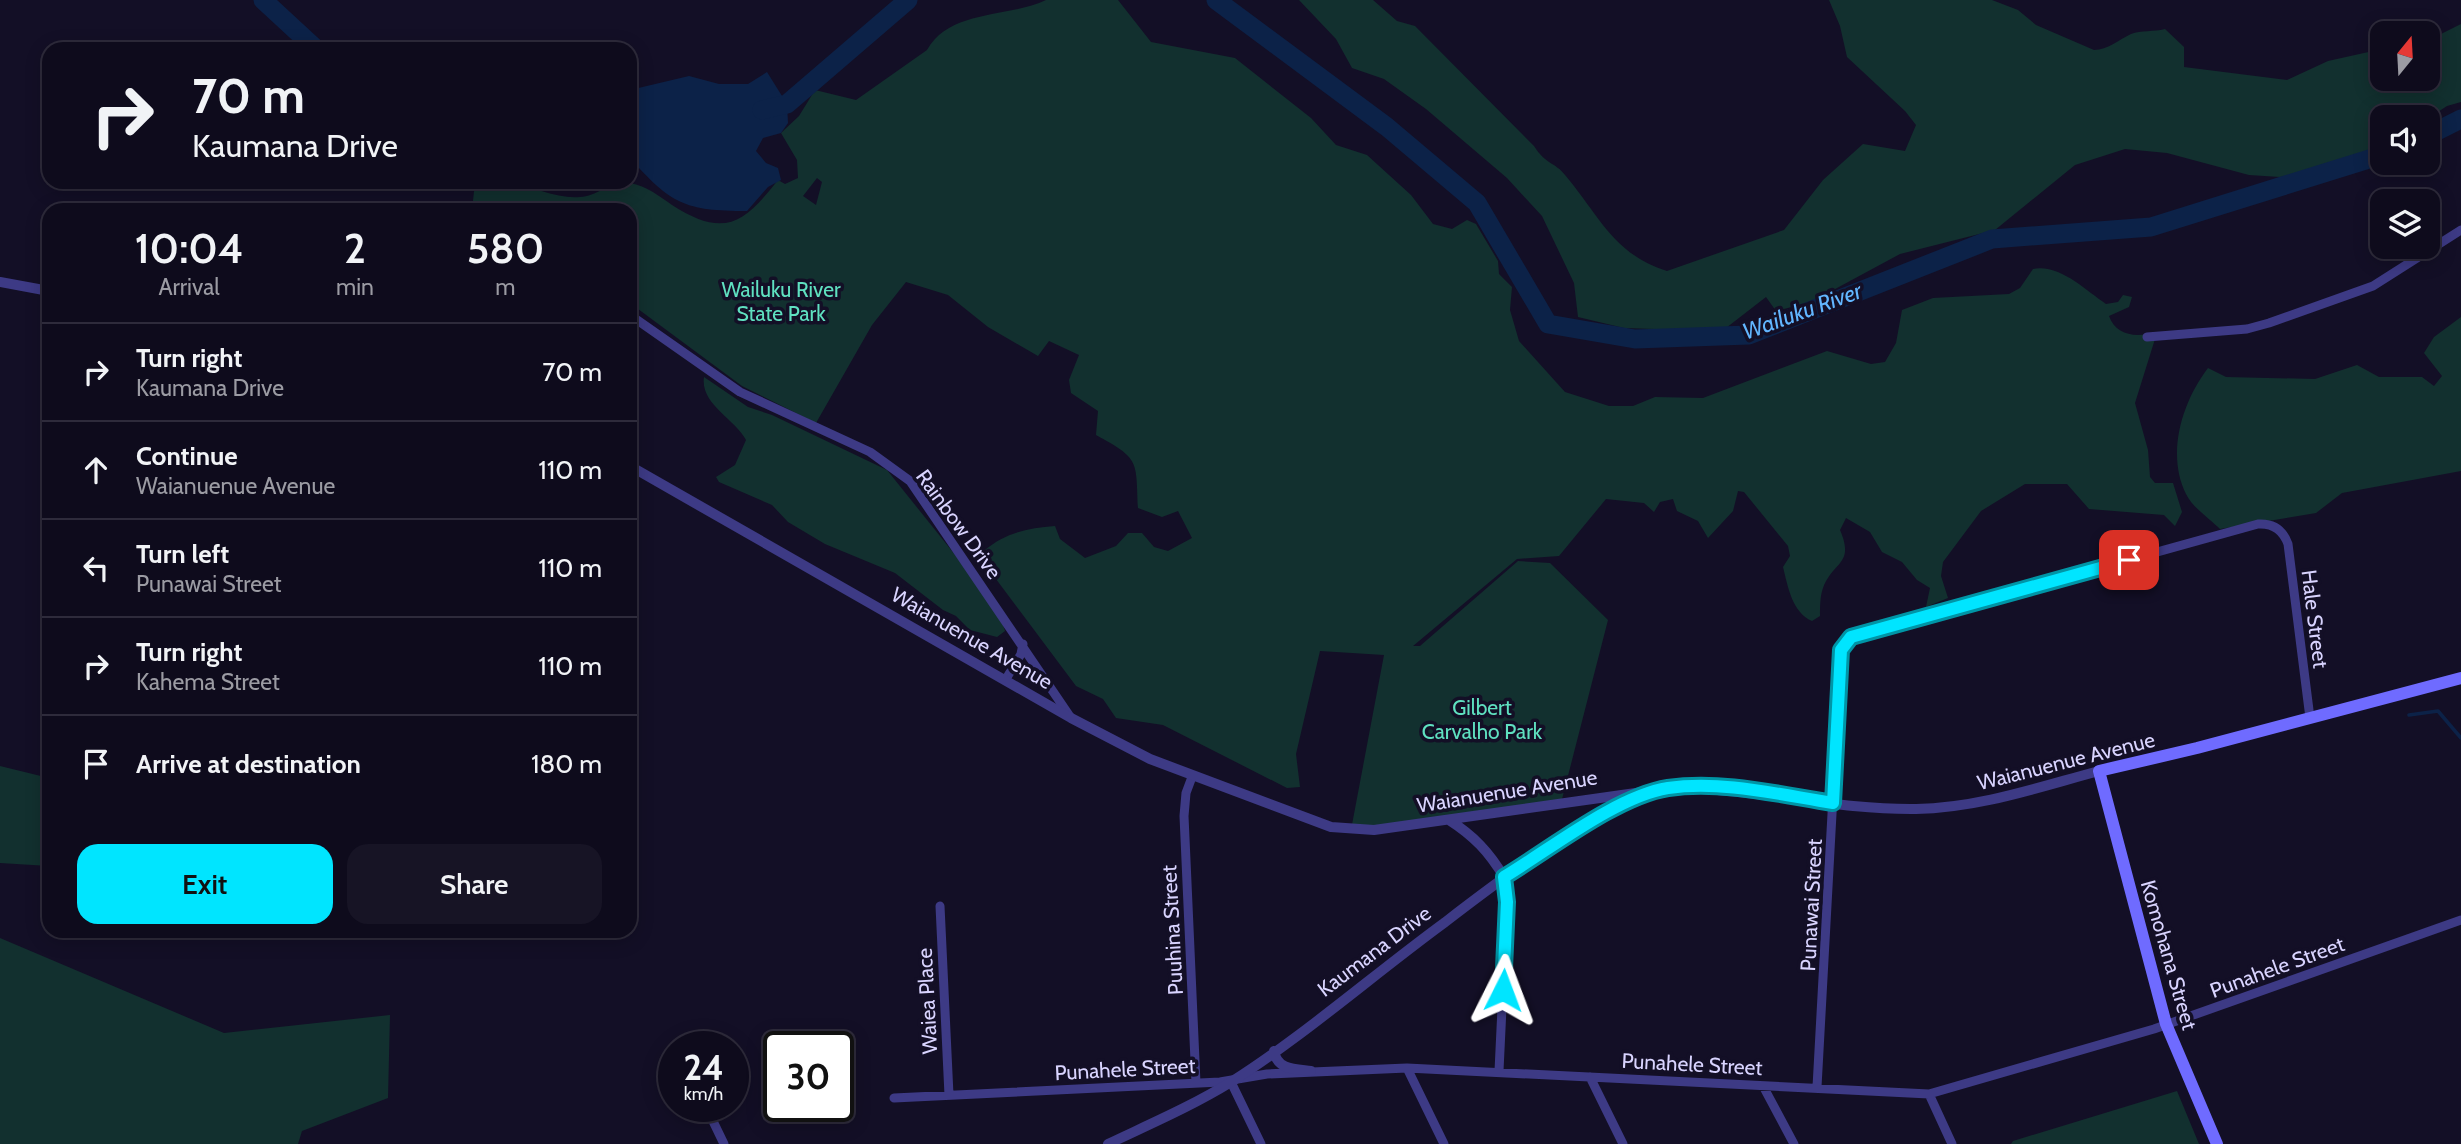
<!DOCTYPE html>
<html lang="en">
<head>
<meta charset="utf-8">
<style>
  body { margin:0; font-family:Cabin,sans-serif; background:#171425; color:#f1f3f6; height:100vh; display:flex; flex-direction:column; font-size:26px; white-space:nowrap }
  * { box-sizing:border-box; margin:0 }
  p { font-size:23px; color:#9b9ba3 }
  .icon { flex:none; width:38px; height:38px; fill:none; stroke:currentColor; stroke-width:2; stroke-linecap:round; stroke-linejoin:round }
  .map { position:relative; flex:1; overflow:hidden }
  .side { position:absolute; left:42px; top:203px; width:595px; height:735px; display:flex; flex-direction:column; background:#0e0b1c; border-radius:21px; box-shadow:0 4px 18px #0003,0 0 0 2px #2e2b3b }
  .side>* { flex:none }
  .banner { position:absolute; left:42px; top:42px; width:595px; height:147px; border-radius:21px; box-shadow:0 4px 18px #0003,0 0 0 2px #2e2b3b; background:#0e0b1c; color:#f1f3f6; overflow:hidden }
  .needle { width:46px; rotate:18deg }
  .buttons { position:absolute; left:2370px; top:21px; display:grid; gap:14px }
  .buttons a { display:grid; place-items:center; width:70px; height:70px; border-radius:14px; background:#0e0b1c; box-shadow:0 4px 18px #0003,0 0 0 2px #2e2b3b; font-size:35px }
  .speed { position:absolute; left:658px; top:1031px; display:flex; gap:14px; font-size:35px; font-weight:700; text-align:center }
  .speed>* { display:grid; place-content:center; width:91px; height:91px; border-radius:50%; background:#0e0b1c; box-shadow:0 4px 18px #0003,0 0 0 2px #2e2b3b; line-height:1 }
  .speed small { font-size:18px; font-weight:400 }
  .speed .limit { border:4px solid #111; border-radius:10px; background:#fff; color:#111 }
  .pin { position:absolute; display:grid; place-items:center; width:60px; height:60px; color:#fff; margin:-30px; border-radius:14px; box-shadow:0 4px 10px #0006 }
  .me { position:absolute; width:77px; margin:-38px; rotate:3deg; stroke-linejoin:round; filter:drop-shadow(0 0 5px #0008) }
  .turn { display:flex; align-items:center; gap:24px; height:147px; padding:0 35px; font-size:32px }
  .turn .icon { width:91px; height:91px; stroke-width:2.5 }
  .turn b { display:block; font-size:49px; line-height:60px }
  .eta { display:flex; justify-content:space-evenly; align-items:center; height:119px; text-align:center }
  .eta b { font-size:42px; font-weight:600; line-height:49px }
  .cta { display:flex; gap:14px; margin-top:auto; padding:14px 35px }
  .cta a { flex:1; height:80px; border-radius:21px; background:#00e5ff; color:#111; font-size:28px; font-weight:600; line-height:80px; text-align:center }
  .cta a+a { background:#171425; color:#f1f3f6 }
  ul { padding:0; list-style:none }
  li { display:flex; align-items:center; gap:21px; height:98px; padding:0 35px; border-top:2px solid #2e2b3b }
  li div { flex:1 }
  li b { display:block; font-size:26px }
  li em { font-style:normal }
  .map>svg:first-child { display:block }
  .green { fill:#12302f; fill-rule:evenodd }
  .water { fill:#0c2248 }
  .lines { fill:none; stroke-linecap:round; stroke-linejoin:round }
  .stream { stroke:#0c2248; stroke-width:3.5 }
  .river { stroke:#0c2248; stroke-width:19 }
  .minor { stroke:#3d3a85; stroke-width:9 }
  .tertiary { stroke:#3d3a85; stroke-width:10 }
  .secondary { stroke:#6f6bff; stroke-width:12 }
  .route-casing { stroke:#0095a6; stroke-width:18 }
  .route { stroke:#00e5ff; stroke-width:12 }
  .labels { text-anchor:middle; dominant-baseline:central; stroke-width:7; stroke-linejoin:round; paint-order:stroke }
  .park-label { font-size:21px; fill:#5fe0c0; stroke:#130f26 }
  .street-label { font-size:21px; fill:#d9d4ff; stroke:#130f26 }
  .water-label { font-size:23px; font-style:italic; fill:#62b6ff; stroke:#130f26 }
</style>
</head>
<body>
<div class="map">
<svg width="2461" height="1144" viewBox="0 0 2461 1144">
  <rect width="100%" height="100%" fill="#130f26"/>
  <path class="green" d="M1046,0H1118L1151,42L1235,58L1311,118L1336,145L1367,155L1411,195L1433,224L1452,229L1467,220L1476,224L1498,261L1499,274L1512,287L1510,310L1519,341L1565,392L1609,406H1633L1655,397L1703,398L1827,351L1871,364L1885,362L1896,343L1902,310L1933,298L2009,294L2020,288L2033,269C2060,264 2085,290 2106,304L2118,302L2123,295L2132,297L2129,307L2109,316C2115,333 2131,337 2147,334L2155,339L2135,403L2148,450L2150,477L2155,483H2173L2182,512L2175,526L2164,515L2089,509L2067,484H2025L1981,511L1943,562L1941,576L1948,598L1926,607L1930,588L1917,580L1902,562L1882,552L1870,532L1846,518L1840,530C1855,565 1833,561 1823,588C1820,596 1820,607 1820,616L1812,621C1792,612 1788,587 1783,567L1790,556L1788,546L1744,492L1738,491L1733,511L1708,538L1698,521L1677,511L1673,499L1660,502L1654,512L1644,503L1606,499L1559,556L1517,559L1413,646H1420L1518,561L1550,563L1608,620L1561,803L1351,830L1384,655L1320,651L1296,754L1300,787L1287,788L1163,725L1116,718L1103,699L1076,686L993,575L985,550C1005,533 1028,528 1055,526L1060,539L1085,558L1116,546L1128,533H1142L1154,547L1168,551L1192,538L1178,511L1162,517L1138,508C1136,460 1140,459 1096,435L1098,411L1071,393L1069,380L1079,355L1049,341L1038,356L988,327L948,295L906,282L872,325L816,423L742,386L630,303V210H472L475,182C487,182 500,180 512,183C534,187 557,199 580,197C598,196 610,180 630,183C647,186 659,196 672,205C725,239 744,223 778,180L785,184L798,178L797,160L781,133L799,116L815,90L856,100L927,50C950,9 1009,18 1046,0ZM817,178L822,182L816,205L803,196Z
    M1299,0H1373L1397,21L1415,26L1534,146C1546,165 1555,162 1565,175C1599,215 1613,254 1667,271L1784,230L1823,180L1863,144L1905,151L1916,125L1905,111L1847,57L1840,26L1829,0H1992L2018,10L2036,25L2094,50C2108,50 2118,40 2131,34C2141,30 2154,32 2165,29L2184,47V67L2287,80L2328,61L2382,49V79H2427V41L2461,24V102L2447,106L2427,119L2382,117V141L2376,142L2367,153L2321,169L2280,177L2249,175L2167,153L2125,149L2075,165L1995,230L1900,254L1811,302L1776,311L1766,297L1726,328L1714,331L1624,328L1578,317L1574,283L1542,216L1507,178L1426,109L1384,79L1352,68L1336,39Z
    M2461,317V471L2342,493L2316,513L2220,529C2210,519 2192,507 2186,494C2166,454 2182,402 2208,368L2226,377L2315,379L2357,365L2379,377H2422L2434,386L2442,376L2424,353L2434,337Z
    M704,377L748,407L772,415L887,470L956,556L1002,622L1005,631L997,637L970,630L956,616L943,610L895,573L825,544L788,522L772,505L719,482L716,477L735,465L746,440C735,419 700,404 704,377Z
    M0,766L49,778V866L0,863Z
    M0,938L224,1033L390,1015L388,1098L302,1131L298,1144H0Z
    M2177,1091L2199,1144H2011L2013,1141Z"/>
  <path class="water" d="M767,72L787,104L788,123L781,133L763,138L756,151L766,163L778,168L781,180L768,187L747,211C685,211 671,204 630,158V90L689,76L719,84H748Z"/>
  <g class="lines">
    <path class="stream" d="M2409,715L2438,711L2461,738"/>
    <path class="river" d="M263,0L316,49
      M1216,0L1387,127L1477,203L1548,324L1635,339L1749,335L1992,239L2151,227L2382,155
      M762,110L787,104L908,0
      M2427,136L2461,119"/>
    <path class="minor" d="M630,315L740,392L870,452L910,481L1071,718
      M2147,337L2247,329L2269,323L2373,286L2461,230
      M1006,679L1021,654L1023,644
      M1192,777L1186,793L1184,816L1196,1083
      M940,906L949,1095
      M1407,1068L1444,1144
      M1499,1071L1507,902L1504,877
      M1590,1077L1623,1144
      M1231,1082L1261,1144
      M1763,1086L1794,1144
      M1817,1087L1841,650L1851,637L2258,524C2273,523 2283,530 2288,544L2310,718
      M1929,1094L1952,1144
      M894,1098L1220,1082L1267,1074L1407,1068L1929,1094L2154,1029L2461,920
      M711,1117L724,1144"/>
    <path class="tertiary" d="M0,282L49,291
      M630,466L1071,718L1150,759L1331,827L1374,830L1671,788C1753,788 1834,810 1916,809C1979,808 2039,787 2099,771
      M1449,820C1474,836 1489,852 1504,877
      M1274,1051C1277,1070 1295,1069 1311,1071
      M1108,1144C1150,1124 1192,1106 1231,1082C1305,1035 1373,975 1444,923C1500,880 1583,816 1650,794"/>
    <path class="secondary" d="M2217,1144L2166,1024L2099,771L2197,748L2461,678"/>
  </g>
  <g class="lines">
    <defs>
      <path id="route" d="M1503,990L1507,902L1504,877C1549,850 1617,796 1668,788C1722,780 1781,795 1833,803L1841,650L1851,637L2129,560"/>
    </defs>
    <use href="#route" class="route-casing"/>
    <use href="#route" class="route"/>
  </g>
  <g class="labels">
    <g class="park-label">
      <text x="781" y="289">Wailuku River<tspan x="781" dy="24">State Park</tspan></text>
      <text x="1482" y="707">Gilbert<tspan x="1482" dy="24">Carvalho Park</tspan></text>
    </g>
    <g class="street-label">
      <text transform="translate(959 524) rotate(54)">Rainbow Drive</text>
      <text transform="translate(2315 619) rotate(83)">Hale Street</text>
      <text transform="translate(972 638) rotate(30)">Waianuenue Avenue</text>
      <text transform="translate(2066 761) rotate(-14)">Waianuenue Avenue</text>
      <text transform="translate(1507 791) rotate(-9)">Waianuenue Avenue</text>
      <text transform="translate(1811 905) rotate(-87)">Punawai Street</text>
      <text transform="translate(1172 930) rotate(-93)">Puuhina Street</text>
      <text transform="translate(1374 951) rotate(-37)">Kaumana Drive</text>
      <text transform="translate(2169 955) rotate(74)">Komohana Street</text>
      <text transform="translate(2277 967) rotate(-20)">Punahele Street</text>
      <text transform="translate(927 1001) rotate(-93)">Waiea Place</text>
      <text transform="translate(1692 1064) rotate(3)">Punahele Street</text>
      <text transform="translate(1125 1069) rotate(-3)">Punahele Street</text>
    </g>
    <g class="water-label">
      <text transform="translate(1802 311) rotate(-20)">Wailuku River</text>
    </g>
  </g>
</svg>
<div class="buttons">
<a><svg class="needle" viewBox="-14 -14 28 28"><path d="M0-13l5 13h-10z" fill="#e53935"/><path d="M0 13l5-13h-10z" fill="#9b9ba3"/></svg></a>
<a><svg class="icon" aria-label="sound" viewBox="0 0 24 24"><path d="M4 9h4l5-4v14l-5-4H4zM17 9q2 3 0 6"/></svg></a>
<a><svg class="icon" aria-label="layers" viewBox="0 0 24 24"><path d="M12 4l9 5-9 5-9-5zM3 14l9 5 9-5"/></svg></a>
</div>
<div class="speed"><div>24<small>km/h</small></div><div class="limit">30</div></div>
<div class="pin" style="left:2129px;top:560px;background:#d93025"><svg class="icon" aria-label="arrive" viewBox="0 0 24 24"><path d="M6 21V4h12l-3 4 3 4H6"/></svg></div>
<svg class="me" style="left:1503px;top:990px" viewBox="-20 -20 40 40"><path d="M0-17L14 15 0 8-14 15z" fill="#00e5ff" stroke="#fff" stroke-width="4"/></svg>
<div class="banner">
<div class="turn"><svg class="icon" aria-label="right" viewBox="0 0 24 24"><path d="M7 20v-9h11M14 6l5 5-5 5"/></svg><div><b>70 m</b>Kaumana Drive</div></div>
</div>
<section class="side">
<div class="eta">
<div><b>10:04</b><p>Arrival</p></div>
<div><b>2</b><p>min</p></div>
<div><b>580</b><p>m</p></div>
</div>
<ul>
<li><svg class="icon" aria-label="right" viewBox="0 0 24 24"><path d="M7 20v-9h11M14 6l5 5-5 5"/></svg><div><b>Turn right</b><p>Kaumana Drive</p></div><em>70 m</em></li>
<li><svg class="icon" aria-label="ahead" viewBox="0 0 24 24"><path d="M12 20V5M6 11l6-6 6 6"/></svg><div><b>Continue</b><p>Waianuenue Avenue</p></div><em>110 m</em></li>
<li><svg class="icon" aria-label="left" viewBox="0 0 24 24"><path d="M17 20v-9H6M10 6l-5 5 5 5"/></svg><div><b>Turn left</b><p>Punawai Street</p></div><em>110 m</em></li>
<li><svg class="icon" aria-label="right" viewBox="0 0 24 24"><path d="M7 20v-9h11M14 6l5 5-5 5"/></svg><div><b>Turn right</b><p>Kahema Street</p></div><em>110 m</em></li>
<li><svg class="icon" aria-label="arrive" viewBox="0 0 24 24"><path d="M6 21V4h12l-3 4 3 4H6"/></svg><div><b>Arrive at destination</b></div><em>180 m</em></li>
</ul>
<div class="cta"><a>Exit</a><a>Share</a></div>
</section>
</div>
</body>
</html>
